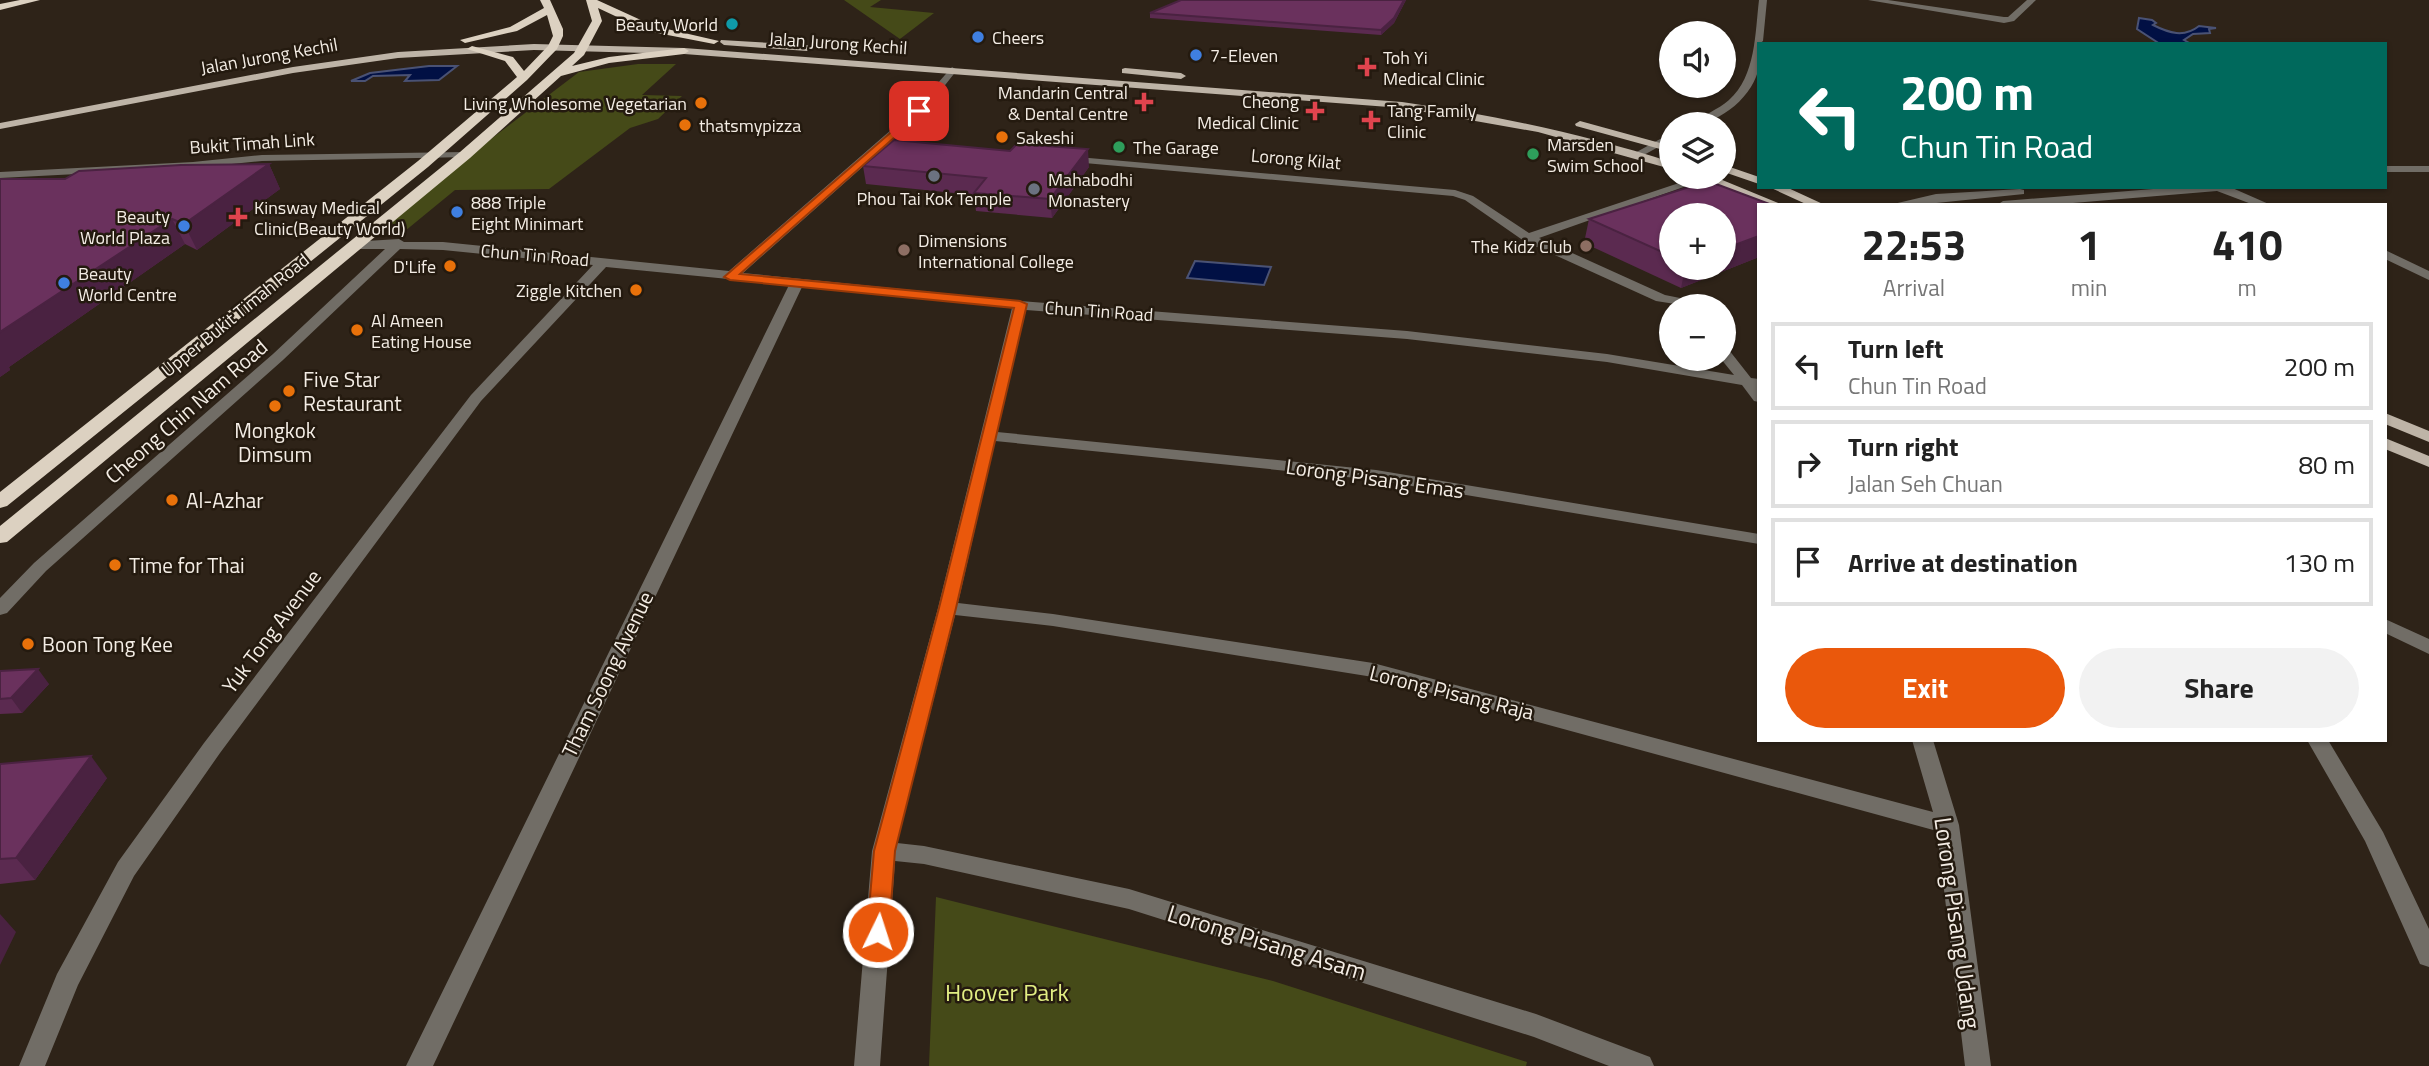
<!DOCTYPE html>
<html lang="en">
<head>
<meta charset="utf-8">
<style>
  body { margin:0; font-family:"Titillium Web",sans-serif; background:#f2f2f2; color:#222; height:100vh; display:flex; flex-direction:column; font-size:26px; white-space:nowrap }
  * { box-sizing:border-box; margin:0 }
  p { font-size:23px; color:#767676 }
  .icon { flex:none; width:38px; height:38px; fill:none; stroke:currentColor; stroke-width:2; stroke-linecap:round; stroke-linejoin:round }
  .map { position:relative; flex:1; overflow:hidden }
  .side { position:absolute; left:1757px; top:203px; width:630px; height:539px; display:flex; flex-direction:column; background:#fff; border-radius:0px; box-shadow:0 2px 5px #0004 }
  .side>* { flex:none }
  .hud { position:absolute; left:1757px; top:42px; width:630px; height:147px; border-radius:0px; box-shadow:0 2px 5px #0004; background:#00695c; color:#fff; overflow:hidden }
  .buttons { position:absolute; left:1659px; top:21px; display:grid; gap:14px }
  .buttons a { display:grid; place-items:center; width:77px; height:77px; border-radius:50%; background:#fff; box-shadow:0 2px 5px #0004; font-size:35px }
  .pin { position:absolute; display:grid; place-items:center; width:60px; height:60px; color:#fff; margin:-30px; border-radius:14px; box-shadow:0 4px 10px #0006 }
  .me { position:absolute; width:77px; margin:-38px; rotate:4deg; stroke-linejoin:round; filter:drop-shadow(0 0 5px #0008) }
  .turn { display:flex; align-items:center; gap:24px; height:147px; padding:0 28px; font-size:32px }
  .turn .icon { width:91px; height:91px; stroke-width:2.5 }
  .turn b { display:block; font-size:49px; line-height:60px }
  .eta { display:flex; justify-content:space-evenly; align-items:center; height:119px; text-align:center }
  .eta b { font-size:42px; font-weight:700; line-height:49px }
  .button { display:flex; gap:14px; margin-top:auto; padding:14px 28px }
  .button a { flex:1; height:80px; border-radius:42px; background:#ea580c; color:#fff; font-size:28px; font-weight:700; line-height:80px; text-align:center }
  .button a+a { background:#f2f2f2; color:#222 }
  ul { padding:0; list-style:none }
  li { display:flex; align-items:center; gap:21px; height:88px; margin:0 14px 10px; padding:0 14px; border:4px solid #e0e0e0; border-radius:0px }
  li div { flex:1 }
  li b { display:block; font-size:26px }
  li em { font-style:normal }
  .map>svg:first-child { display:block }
  .green { fill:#454a18 }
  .water { fill:#011044; stroke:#4a5274; stroke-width:2 }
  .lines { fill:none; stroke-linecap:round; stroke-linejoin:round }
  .minor { fill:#716d66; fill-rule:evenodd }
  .major { fill:#beb4a7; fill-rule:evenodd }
  .highway { fill:#dcd1c1; fill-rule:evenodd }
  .wall { fill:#5b2a50; fill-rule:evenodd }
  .shaded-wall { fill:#4a2241 }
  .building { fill:#6a315d; stroke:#4a2241; stroke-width:2 }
  .route { fill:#ea580c; stroke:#983908; stroke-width:2 }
  .culture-dot { fill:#0f9aa8; stroke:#241a0f; stroke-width:2.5 }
  .shop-dot { fill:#3f7fe0; stroke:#241a0f; stroke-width:2.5 }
  .health-dot { fill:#e0444e; stroke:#241a0f; stroke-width:2.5 }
  .food-dot { fill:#e8710a; stroke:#241a0f; stroke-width:2.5 }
  .leisure-dot { fill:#2e9e5b; stroke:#241a0f; stroke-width:2.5 }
  .worship-dot { fill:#6b7280; stroke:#241a0f; stroke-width:2.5 }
  .education-dot { fill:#8d6e63; stroke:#241a0f; stroke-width:2.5 }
  .labels { text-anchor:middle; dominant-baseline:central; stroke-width:5; stroke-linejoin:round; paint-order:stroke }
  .far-poi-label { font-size:18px; fill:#f4ede5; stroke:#241a0f; text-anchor:start }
  .far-street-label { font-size:18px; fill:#f4ede5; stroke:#241a0f }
  .poi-label { font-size:21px; fill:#f4ede5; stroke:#241a0f; text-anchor:start }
  .street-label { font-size:21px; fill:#f4ede5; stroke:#241a0f }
  .near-street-label { font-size:24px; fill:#f4ede5; stroke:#241a0f }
  .near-park-label { font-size:24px; fill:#e1ed83; stroke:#241a0f }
</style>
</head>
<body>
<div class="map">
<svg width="2429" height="1066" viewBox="0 0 2429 1066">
  <rect width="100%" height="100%" fill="#2e2318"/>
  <path class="green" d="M844,0H881L870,7L934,13L900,39Z
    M638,64H676L642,95L682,96L658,119L630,128L549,189L455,190L405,231L389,230L387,218L579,72Z
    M936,897L1273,981L1527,1062L1526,1066H929Z"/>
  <path class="water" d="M2139,18L2152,20L2156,23L2153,25C2169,33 2184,38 2199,26L2216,28L2209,29L2210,33L2193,34L2184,40L2191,44H2160L2137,29Z
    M429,66H457L439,80L405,81L410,75L373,76L365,81H351L370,73Z
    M1195,261L1271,267L1264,285L1187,278Z"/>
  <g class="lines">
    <path class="minor" d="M1759,0H1767L1763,41L1759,44C1759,51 1760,59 1759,66C1755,95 1720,124 1692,124C1702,115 1718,110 1729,100C1756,76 1755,33 1759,0Z
      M1868,0H1888L2004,17H2008L2027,0H2036L2014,21L2004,23Z
      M952,67L957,70L923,113L891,141L916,144V148L885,147L743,273L1020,301L1407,331L1607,354L1734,375L1721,359H1724V349L1729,350L1751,378L1759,379V402L1754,401L1742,385L1607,362L1407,339L1026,310L997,432L1376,470L1759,534V544L1376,480L995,441L958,603L1053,614L1373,663L1933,812L1912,740H1933L1959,825L1991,1066H1965L1937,831L1373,677L1053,626L955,615L897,843L924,846L1129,889L1536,1014L1650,1057L1654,1066H1609L1534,1037L1129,909L924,864L895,861L880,1066H854L872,851L938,608L1012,308L802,287L433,1066H406L789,285L606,267L481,401L220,753L134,876L78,985L45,1066H19L57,974L118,862L204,743L471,395L593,265L443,250L400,249L283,360L46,571L7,613L0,615V598L34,563L273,354L385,249H354L348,245L350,242L399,239L404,242H443L729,271L915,109Z
      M1671,133V140L1642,156L1633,154Z
      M465,152L470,155L469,157L262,161L193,168L0,178V172L193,162L262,155Z
      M1066,156L1455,190L1473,196L1529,233L1697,177H1712L1539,238L1665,295L1685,299L1698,296L1705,300L1688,306L1656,301L1524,241L1465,200L1453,196L1062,161L1061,159Z
      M2385,166H2429V172H2385Z
      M2178,187H2230L2271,205H2254L2217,191L2049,205H1997L2003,201Z
      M2020,189L2024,190V194L1917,205H1889L1936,194Z
      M2385,250L2429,271V280L2385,259Z
      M2385,619L2429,639V654L2385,633Z
      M2307,740H2328L2383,832L2429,929V967L2420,964L2365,841Z"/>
    <path class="major" d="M721,40L807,45L812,48L807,51L724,45L720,42Z
      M534,44L684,48L1402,102C1494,115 1583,134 1671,162V169L1538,132L1402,108L684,54L534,50L398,58L293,73L0,129V123L293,67L398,52Z
      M1125,68L1181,73L1186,76L1181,79L1122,73V69Z
      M1580,121L1671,146V152L1576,126L1575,124Z
      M1724,165L1759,177V184L1724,172Z
      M1699,177H1715L1783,205H1766Z
      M1769,187H1786L1825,205H1808Z
      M2385,413L2429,431V442L2385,424Z
      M2385,438L2429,456V467L2385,449Z"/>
    <path class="highway" d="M20,0H40L0,10V4Z
      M540,0H550L563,29V36L557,49L527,80L428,167L7,506L0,508V492L418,161L517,77L505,61L467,49L472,46L513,57L524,71L548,46L553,36L547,15L517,31L465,43L460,40L510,27L544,8Z
      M586,0H597L654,26L719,41L714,44L647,31L598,8L602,21L584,55L572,66L609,57L684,48L689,51L684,54L609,63L561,76L470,158L7,542L0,543V526L460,152L574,53L592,21Z"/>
  </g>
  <path class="wall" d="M1181,0H1406L1394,23L1381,35L1150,18V13Z
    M269,164L280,189L197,250L185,244L9,367L10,370L0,377L65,179Z
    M863,166L1089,167L1052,218L976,211L974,195L866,184Z
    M1759,205V257L1681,288L1584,243L1589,219ZM1671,215L1724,268H1671Z
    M0,671L49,684L22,713L0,714Z
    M0,764L107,778L35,880L0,884Z"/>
  <path class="shaded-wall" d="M1404,0H1406L1394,23L1381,35V30Z
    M1088,149L1089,167L1052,218L1050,199Z
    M269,164L280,189L197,250L184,224Z
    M172,219L185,244L9,367L10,370L0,377V332Z
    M1759,236V257L1681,288L1685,268H1724V249Z
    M38,669L49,684L22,713L11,698Z
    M91,756L107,778L35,880L16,858Z
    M0,914L16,932L0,965Z"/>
  <path class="building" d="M1181,0H1404L1394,18L1381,30L1150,13Z
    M894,140L1010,151L1017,144L1088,149L1050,199L974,193L986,178L863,166Z
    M269,164L184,224L172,219L0,332V179H65L79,171L181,165Z
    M1708,181L1772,205H1759V236L1724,249V215H1671V256L1589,219Z
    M38,669L11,698L0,699V671Z
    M91,756L16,858L0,859V764Z"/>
  <path class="route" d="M919,108L923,111L922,113L740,274L1020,301L1027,304L956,608L895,851L889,932L886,938L878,941L870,938L867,932L874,851L939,608L1014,308L730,280L724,277Z"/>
  <circle class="culture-dot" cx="732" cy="24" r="7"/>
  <g class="shop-dot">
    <circle cx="978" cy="37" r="7"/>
    <circle cx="1196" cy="55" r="7"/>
    <circle cx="457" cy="212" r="7"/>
    <circle cx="184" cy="226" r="7"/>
    <circle cx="64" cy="283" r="7"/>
  </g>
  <g class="health-dot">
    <path d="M1363.5 56.5h7v7h7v7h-7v7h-7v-7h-7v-7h7z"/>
    <path d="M1140.5 91.5h7v7h7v7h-7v7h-7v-7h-7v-7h7z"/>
    <path d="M1311.5 100.5h7v7h7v7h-7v7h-7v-7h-7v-7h7z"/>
    <path d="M1367.5 109.5h7v7h7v7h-7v7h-7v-7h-7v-7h7z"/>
    <path d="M234.5 206.5h7v7h7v7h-7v7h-7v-7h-7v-7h7z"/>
  </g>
  <g class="food-dot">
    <circle cx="701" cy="103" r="7"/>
    <circle cx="685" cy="125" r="7"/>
    <circle cx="1002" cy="137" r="7"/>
    <circle cx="450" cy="266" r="7"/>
    <circle cx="636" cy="290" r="7"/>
    <circle cx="357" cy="330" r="7"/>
    <circle cx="289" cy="391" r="7"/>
    <circle cx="275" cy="406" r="7"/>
    <circle cx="172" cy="500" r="7"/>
    <circle cx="115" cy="565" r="7"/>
    <circle cx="28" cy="644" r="7"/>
  </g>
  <g class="leisure-dot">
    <circle cx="1119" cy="147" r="7"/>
    <circle cx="1533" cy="154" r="7"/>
  </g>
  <g class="worship-dot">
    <circle cx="934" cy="176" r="7"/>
    <circle cx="1034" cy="189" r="7"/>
  </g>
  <g class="education-dot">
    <circle cx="1586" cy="246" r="7"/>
    <circle cx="904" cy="250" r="7"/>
  </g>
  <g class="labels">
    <g class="far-poi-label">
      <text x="718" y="24" text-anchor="end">Beauty World</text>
      <text x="992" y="37">Cheers</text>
      <text x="1210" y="55">7-Eleven</text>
      <text x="1383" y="57">Toh Yi<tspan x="1383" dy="21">Medical Clinic</tspan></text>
      <text x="1128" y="92" text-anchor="end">Mandarin Central<tspan x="1128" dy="21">&amp; Dental Centre</tspan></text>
      <text x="1299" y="101" text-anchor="end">Cheong<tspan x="1299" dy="21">Medical Clinic</tspan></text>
      <text x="687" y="103" text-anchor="end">Living Wholesome Vegetarian</text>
      <text x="1387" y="110">Tang Family<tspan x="1387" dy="21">Clinic</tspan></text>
      <text x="699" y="125">thatsmypizza</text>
      <text x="1016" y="137">Sakeshi</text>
      <text x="1547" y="144">Marsden<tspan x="1547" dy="21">Swim School</tspan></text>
      <text x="1133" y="147">The Garage</text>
      <text x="1048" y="179">Mahabodhi<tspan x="1048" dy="21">Monastery</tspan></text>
      <text x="934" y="198" text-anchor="middle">Phou Tai Kok Temple</text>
      <text x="471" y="202">888 Triple<tspan x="471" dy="21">Eight Minimart</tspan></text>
      <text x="254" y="207">Kinsway Medical<tspan x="254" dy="21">Clinic(Beauty World)</tspan></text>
      <text x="170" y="216" text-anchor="end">Beauty<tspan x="170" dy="21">World Plaza</tspan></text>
      <text x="918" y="240">Dimensions<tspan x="918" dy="21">International College</tspan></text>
      <text x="1572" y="246" text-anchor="end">The Kidz Club</text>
      <text x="436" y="266" text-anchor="end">D'Life</text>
      <text x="78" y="273">Beauty<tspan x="78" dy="21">World Centre</tspan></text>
      <text x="622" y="290" text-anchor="end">Ziggle Kitchen</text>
      <text x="371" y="320">Al Ameen<tspan x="371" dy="21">Eating House</tspan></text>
    </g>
    <g class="far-street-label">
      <text transform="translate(838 43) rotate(4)">Jalan Jurong Kechil</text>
      <text transform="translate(269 56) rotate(-10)">Jalan Jurong Kechil</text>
      <text transform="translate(252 143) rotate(-4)">Bukit Timah Link</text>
      <text transform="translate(1296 159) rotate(5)">Lorong Kilat</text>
      <text transform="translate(535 255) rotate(5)">Chun Tin Road</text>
      <text transform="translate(1099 311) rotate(4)">Chun Tin Road</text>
      <text transform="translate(235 315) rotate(-39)">Upper Bukit Timah Road</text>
    </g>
    <g class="poi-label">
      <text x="303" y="379">Five Star<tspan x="303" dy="24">Restaurant</tspan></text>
      <text x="275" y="430" text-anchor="middle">Mongkok<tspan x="275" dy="24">Dimsum</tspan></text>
      <text x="186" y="500">Al-Azhar</text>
      <text x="129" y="565">Time for Thai</text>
      <text x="42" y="644">Boon Tong Kee</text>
    </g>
    <g class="street-label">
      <text transform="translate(186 411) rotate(-41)">Cheong Chin Nam Road</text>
      <text transform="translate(1375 478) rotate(8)">Lorong Pisang Emas</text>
      <text transform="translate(271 631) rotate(-53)">Yuk Tong Avenue</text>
      <text transform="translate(607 674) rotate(-64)">Tham Soong Avenue</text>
      <text transform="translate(1452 692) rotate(14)">Lorong Pisang Raja</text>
    </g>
    <g class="near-street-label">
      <text transform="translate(1958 923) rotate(82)">Lorong Pisang Udang</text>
      <text transform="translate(1267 942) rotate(17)">Lorong Pisang Asam</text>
    </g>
    <g class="near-park-label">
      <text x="1007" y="992">Hoover Park</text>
    </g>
  </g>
</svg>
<div class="buttons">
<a><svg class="icon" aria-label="sound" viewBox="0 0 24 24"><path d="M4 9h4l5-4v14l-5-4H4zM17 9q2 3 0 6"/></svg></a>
<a><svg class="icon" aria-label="layers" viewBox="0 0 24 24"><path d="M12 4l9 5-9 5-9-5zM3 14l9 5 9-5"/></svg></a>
<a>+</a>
<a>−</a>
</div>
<div class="pin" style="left:919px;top:111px;background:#d93025"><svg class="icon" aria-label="arrive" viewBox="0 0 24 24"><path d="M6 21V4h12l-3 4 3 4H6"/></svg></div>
<svg class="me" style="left:878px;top:932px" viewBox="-20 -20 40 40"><circle r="17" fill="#ea580c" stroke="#fff" stroke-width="3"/><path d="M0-11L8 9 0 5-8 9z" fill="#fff"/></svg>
<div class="hud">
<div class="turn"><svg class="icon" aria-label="left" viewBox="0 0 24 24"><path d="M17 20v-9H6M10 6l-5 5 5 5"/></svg><div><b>200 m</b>Chun Tin Road</div></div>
</div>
<section class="side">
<div class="eta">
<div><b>22:53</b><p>Arrival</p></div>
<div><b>1</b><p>min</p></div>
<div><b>410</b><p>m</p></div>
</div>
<ul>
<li><svg class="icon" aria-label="left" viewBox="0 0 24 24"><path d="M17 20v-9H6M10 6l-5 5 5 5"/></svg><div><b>Turn left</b><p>Chun Tin Road</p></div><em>200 m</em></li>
<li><svg class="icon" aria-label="right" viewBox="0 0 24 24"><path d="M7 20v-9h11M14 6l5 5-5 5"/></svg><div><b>Turn right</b><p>Jalan Seh Chuan</p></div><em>80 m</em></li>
<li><svg class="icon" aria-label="arrive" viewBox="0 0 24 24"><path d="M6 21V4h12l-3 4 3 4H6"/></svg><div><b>Arrive at destination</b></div><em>130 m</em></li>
</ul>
<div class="button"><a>Exit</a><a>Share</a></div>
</section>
</div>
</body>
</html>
